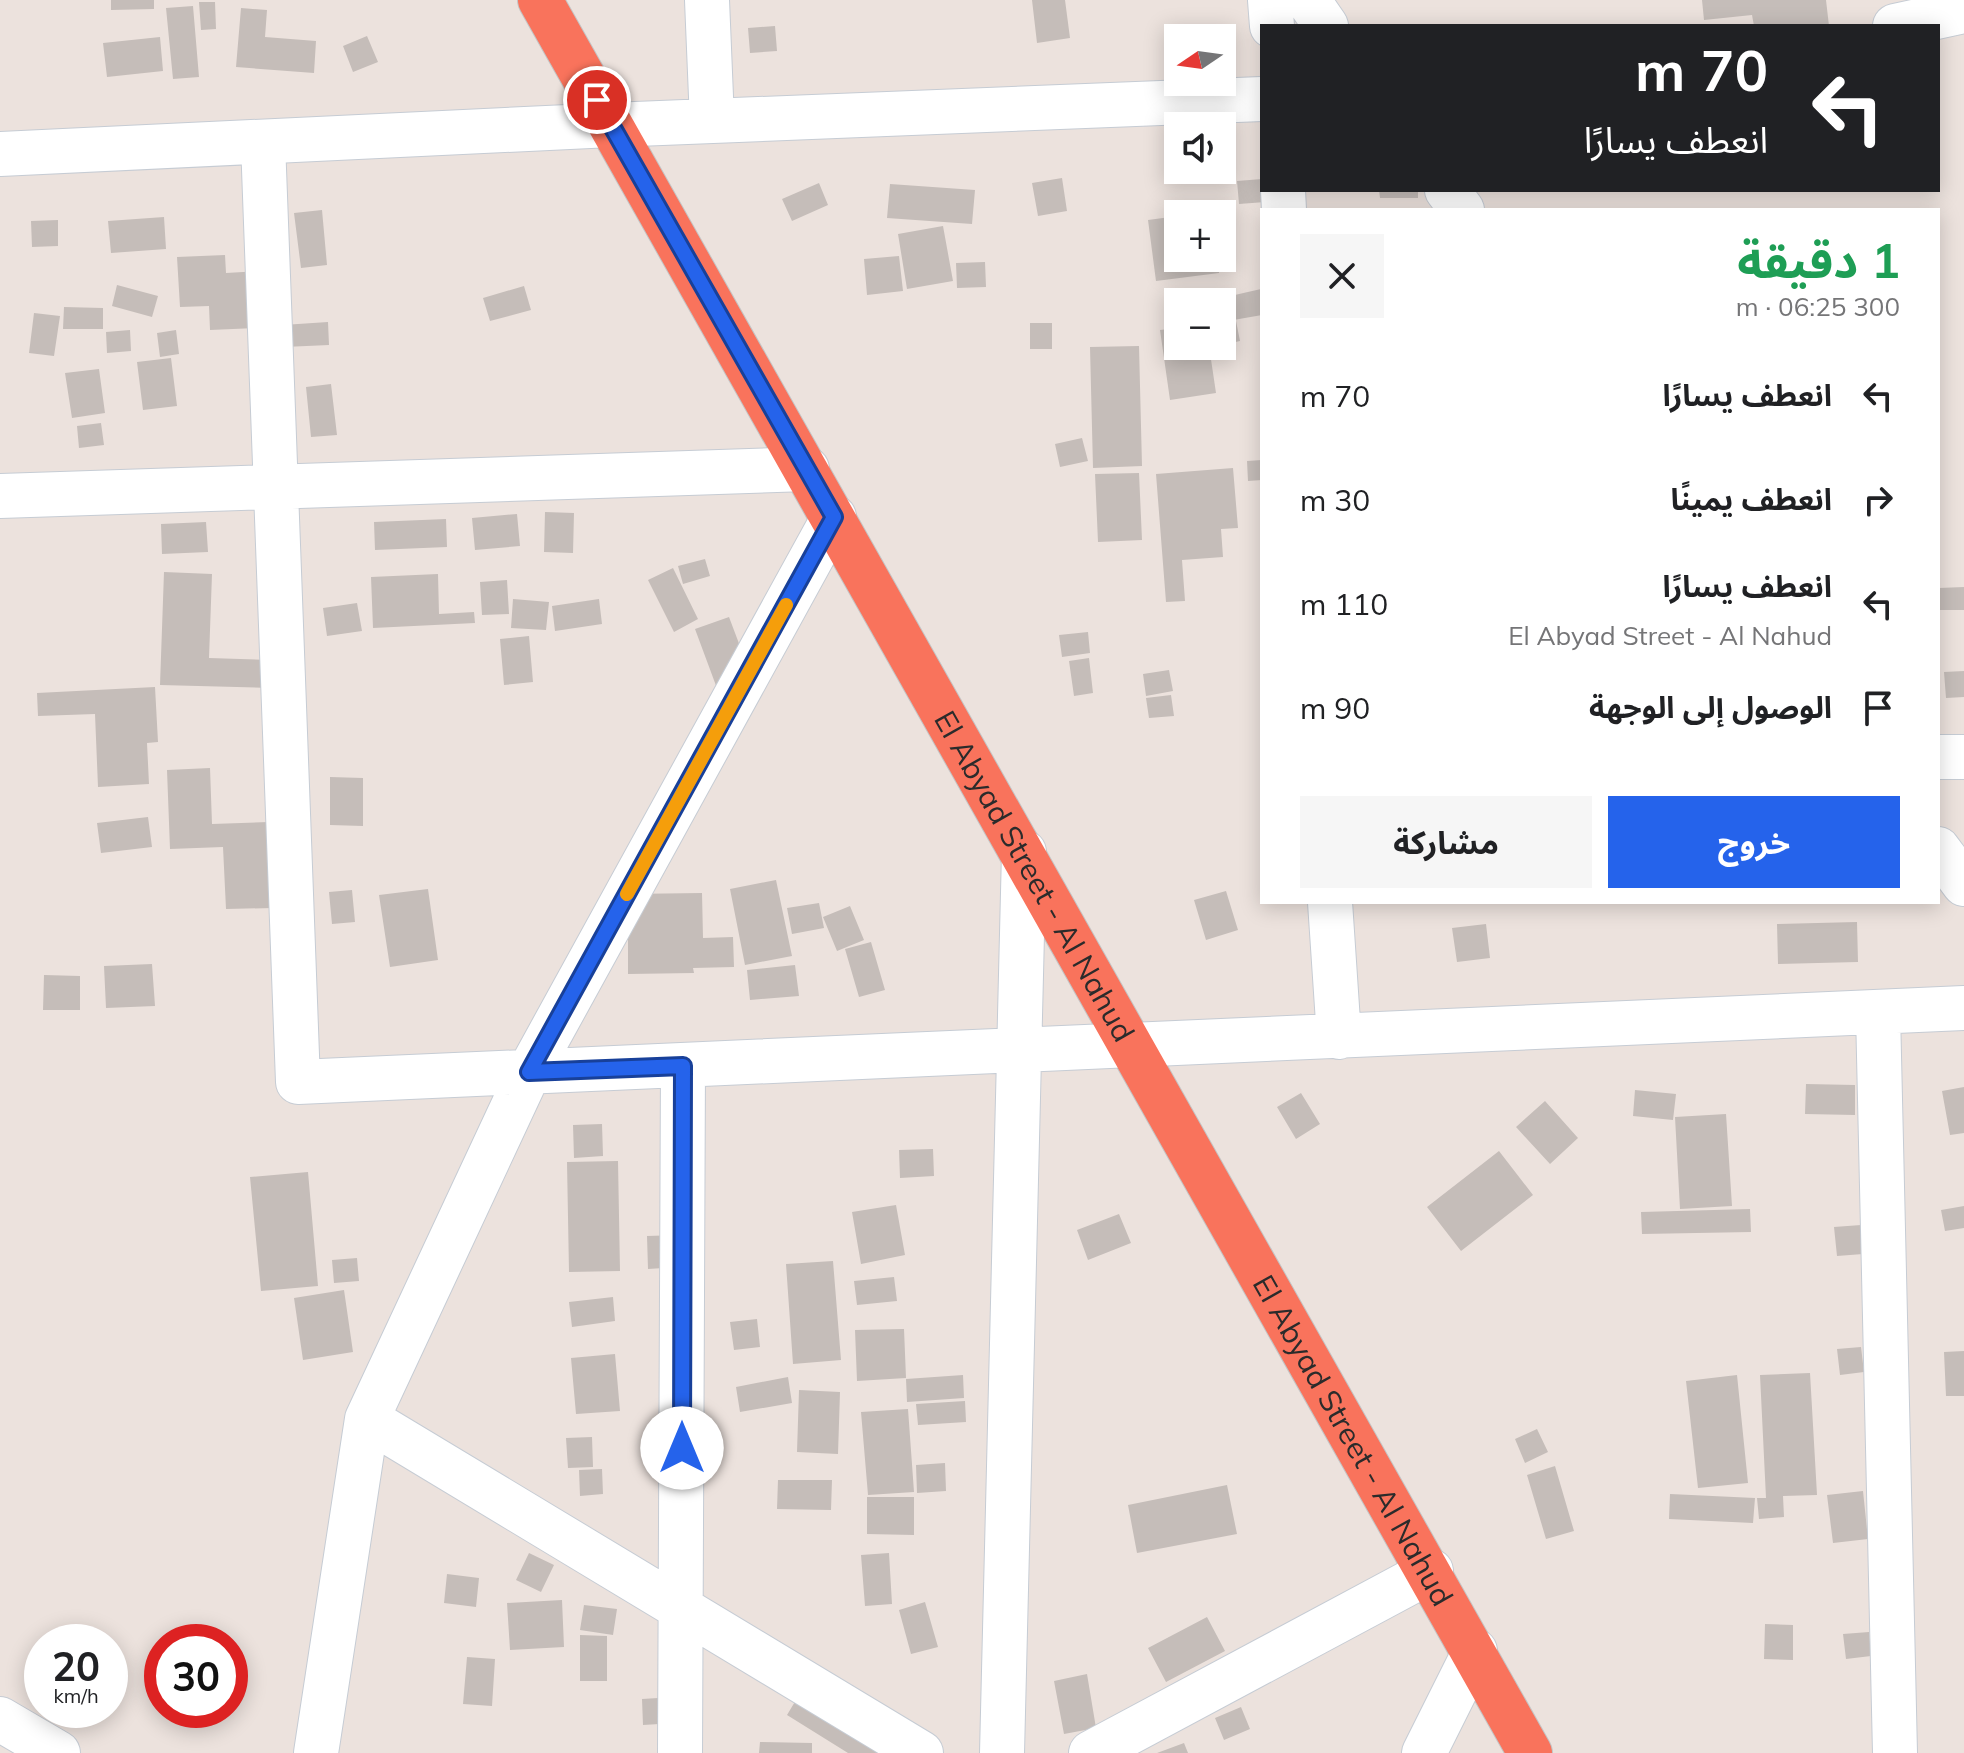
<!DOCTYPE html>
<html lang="ar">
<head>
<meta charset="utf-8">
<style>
  body { margin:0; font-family:Mulish,"Noto Sans Arabic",sans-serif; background:#f6f6f6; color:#202124; direction:rtl; height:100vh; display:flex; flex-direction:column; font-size:30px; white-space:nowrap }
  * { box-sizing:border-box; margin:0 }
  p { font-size:26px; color:#757577 }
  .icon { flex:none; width:44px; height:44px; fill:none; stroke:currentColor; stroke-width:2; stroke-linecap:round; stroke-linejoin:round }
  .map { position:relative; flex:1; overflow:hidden; direction:ltr }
  .side { position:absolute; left:1260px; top:208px; width:680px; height:696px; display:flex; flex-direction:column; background:#fff; border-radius:0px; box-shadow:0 4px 20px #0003; direction:rtl }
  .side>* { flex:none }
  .top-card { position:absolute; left:1260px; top:24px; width:680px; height:168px; border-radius:0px; box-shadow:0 4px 20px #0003; direction:rtl; background:#202124; color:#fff; overflow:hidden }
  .needle { width:52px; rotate:257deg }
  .fabs { position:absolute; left:1164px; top:24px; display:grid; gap:16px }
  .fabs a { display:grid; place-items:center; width:72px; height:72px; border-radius:0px; background:#fff; box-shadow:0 4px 20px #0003; font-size:40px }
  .speed { position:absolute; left:24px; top:1624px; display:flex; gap:16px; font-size:40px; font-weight:700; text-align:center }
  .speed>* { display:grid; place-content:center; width:104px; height:104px; border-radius:50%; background:#fff; box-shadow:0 4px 20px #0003; line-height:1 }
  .speed small { font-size:20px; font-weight:400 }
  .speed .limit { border:12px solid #d22; background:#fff; color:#111 }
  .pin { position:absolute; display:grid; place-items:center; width:68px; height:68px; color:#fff; margin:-34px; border:4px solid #fff; border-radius:50%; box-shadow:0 2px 8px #0007 }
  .me { position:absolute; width:88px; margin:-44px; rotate:0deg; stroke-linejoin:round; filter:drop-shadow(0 0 6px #0008) }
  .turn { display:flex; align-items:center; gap:28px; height:168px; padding:0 40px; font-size:36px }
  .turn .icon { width:104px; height:104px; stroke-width:2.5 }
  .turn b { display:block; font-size:56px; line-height:68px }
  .round { display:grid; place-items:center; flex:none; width:84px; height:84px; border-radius:0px; background:#f6f6f6 }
  .head { display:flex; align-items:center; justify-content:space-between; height:136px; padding:0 40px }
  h1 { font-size:48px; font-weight:700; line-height:60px; color:#1e9e55 }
  .button { display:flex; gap:16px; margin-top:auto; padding:16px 40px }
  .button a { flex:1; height:92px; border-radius:0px; background:#2563eb; color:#fff; font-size:32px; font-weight:700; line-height:92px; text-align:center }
  .button a+a { background:#f6f6f6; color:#202124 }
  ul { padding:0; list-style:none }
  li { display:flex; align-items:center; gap:24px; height:104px; padding:0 40px }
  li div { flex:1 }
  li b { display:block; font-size:30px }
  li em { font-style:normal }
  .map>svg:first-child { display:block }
  .building { fill:#c5bdb9 }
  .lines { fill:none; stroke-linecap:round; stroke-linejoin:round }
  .minor-casing { stroke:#c6ccd4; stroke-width:46 }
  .highway-casing { stroke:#c4c4c4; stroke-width:46 }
  .minor { stroke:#fff; stroke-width:44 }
  .highway { stroke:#f9735c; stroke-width:44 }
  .route-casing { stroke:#184099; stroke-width:20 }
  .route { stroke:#2563eb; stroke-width:14 }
  .slow { stroke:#f59e0b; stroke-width:14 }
  .labels { text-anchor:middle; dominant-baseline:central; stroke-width:8; stroke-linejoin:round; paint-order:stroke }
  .street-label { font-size:30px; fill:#2b2b2b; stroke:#fff }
</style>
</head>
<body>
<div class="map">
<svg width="1964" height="1753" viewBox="0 0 1964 1753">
  <rect width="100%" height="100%" fill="#ece2dd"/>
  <path class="building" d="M111,0H154V9L111,10Z
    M1032,0H1065L1070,38L1037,43Z
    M1702,0H1826L1829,26H1754L1752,15L1704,20Z
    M199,2H215L216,29L201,30Z
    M193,6L199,77L173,79L166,8Z
    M241,8L267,10L265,37L316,41L314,73L236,67Z
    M775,26L777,51L750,53L748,28Z
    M367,36L378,62L353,72L343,46Z
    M160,37L163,71L107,77L103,43Z
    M1062,178L1067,211L1038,216L1032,183Z
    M1262,179L1265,202L1239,204L1237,181Z
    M819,183L828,205L792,221L782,199Z
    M890,184L975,190L972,224L887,218Z
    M1379,190H1418V198H1380Z
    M322,210L327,265L301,268L294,213Z
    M1178,216V258H1217L1219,273L1156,281L1148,220Z
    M164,217L166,249L111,253L108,221Z
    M58,220V246L32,247L31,221Z
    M943,226L953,281L907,289L898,234Z
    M225,255L226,273L276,270L280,327L210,330L209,306L180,307L177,257Z
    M899,256L903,291L867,295L864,259Z
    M985,262L986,287L957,288L956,263Z
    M117,285L158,296L152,317L112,306Z
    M524,286L531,310L490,321L483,298Z
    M1261,289L1262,315L1222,322V302H1204Z
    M64,307L103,308V329H63Z
    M34,313L60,316L54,356L29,353Z
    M1236,321L1240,341L1222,345V324Z
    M328,322L329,345L284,347L283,325Z
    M1030,323H1052V349H1030Z
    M1178,328V346H1209L1216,393L1170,400L1160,330Z
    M130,330L131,351L107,353L106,332Z
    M176,330L179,354L160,357L157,333Z
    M1139,346L1142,466L1093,468L1090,347Z
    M171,358L177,406L143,410L137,362Z
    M99,369L105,413L72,418L65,373Z
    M331,384L337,435L311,437L306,387Z
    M101,423L104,445L79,448L77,426Z
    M1082,438L1088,461L1060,467L1055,444Z
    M1262,460V480L1248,481L1247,461Z
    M1233,468L1238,528L1221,529L1223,557L1182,560L1185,601L1166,602L1156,474Z
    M1139,473L1142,540L1098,542L1095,474Z
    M545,512L574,513L573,553L544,552Z
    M517,514L520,546L475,550L472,518Z
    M446,519L447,547L375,550L374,522Z
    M206,522L208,552L162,554L161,524Z
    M705,559L710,576L683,584L678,566Z
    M673,568L698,619L674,632L648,580Z
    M164,572L212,574L209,658L272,660L271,688L160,685Z
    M438,574L439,614L474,612L475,623L373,628L371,577Z
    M507,580L509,614L482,615L480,582Z
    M1964,587V610H1939V588Z
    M513,599L549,602L546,630L511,628Z
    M599,599L602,624L555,631L552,606Z
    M357,603L362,631L327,636L323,608Z
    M729,617L752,678L718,691L695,629Z
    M1088,632L1090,653L1062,657L1059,635Z
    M529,636L533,682L504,685L500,639Z
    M1089,658L1093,693L1074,696L1069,661Z
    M1169,670L1173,691L1146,696L1143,674Z
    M1964,671V697L1946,698L1944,672Z
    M155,687L158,742L147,743L149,784L98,787L95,714L38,716L37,693Z
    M1171,695L1174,716L1149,718L1146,698Z
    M210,768L212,824L269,822L272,908L226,909L223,847L170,849L167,770Z
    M330,777L363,778V826L330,825Z
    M148,817L152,847L101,853L97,823Z
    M776,880L792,956L745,965L730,889Z
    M428,889L438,960L390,967L379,895Z
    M352,890L355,922L332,924L329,892Z
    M1226,891L1238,930L1206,940L1194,900Z
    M702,893L703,938L733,937L734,967L693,968L694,973L628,974V894Z
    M819,903L824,928L792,934L787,908Z
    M850,906L864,940L837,951L823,917Z
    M1857,922L1858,962L1778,964L1777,924Z
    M1486,924L1490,958L1457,962L1452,928Z
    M871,942L885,990L859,997L845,949Z
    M152,964L155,1006L106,1008L104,966Z
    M795,965L799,996L750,1000L747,970Z
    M44,975L80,976V1010H43Z
    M1806,1084L1855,1085V1115L1805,1114Z
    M1964,1087V1133L1950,1135L1942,1091Z
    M1635,1090L1676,1094L1673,1120L1633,1116Z
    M1301,1093L1320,1124L1296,1139L1277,1107Z
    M1545,1101L1578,1138L1550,1164L1516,1127Z
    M1726,1114L1732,1206L1680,1209L1675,1117Z
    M602,1124L603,1156L574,1158L573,1125Z
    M933,1149L934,1176L900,1178L899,1150Z
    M1499,1151L1533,1195L1461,1251L1427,1207Z
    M618,1161L620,1271L569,1272L567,1162Z
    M308,1172L318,1286L261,1291L250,1177Z
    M896,1205L905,1255L861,1264L852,1212Z
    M1964,1206V1228L1945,1231L1941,1210Z
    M1750,1209L1751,1232L1642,1234L1641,1212Z
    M1119,1214L1131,1243L1088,1260L1077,1230Z
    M1861,1225L1863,1254L1837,1256L1834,1227Z
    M678,1235L679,1267L648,1269L647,1236Z
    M357,1258L359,1281L334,1283L332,1260Z
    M833,1261L841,1360L793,1364L786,1264Z
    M894,1277L897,1301L857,1305L854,1281Z
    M344,1290L353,1352L303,1360L294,1298Z
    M613,1297L615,1321L572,1327L569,1302Z
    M757,1319L760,1347L734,1350L730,1322Z
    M904,1329L906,1378L857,1381L855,1330Z
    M1861,1347L1864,1372L1840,1375L1837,1349Z
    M1964,1351V1396H1946L1944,1352Z
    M615,1354L620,1411L576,1414L571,1358Z
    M1810,1373L1817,1495L1783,1496L1784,1517L1759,1519L1757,1498H1766L1760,1375Z
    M963,1375L964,1398L907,1402L906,1379Z
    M1737,1375L1748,1483L1698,1488L1686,1381Z
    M788,1377L792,1403L740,1412L736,1387Z
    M799,1390L840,1392L838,1454L797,1452Z
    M965,1401L966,1422L918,1425L916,1404Z
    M908,1409L914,1492L868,1495L861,1412Z
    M1537,1429L1548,1452L1525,1463L1515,1439Z
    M592,1437L593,1467L568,1468L566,1438Z
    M945,1463L946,1491L917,1493L916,1465Z
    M1555,1466L1574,1531L1546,1539L1527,1475Z
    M602,1469L603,1494L580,1496L579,1470Z
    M778,1480H832L831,1510L777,1509Z
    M1227,1485L1237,1534L1137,1553L1128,1505Z
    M1863,1491L1868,1539L1833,1543L1827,1495Z
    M1670,1494L1755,1498L1753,1523L1669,1519Z
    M867,1497H914V1535L867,1534Z
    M529,1553L554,1565L541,1592L516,1580Z
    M889,1553L892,1604L865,1606L861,1555Z
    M447,1574L479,1578L476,1607L444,1603Z
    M562,1600L564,1647L510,1650L507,1603Z
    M925,1602L938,1647L911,1654L899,1610Z
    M584,1605L617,1609L613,1635L580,1630Z
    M1207,1617L1225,1651L1166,1682L1148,1648Z
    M1765,1624L1793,1625V1660L1764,1659Z
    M1869,1632L1871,1656L1846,1659L1843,1634Z
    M580,1635L607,1636V1681H580Z
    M467,1657L495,1659L492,1706L463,1704Z
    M1087,1674L1096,1728L1064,1734L1054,1681Z
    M802,1690L880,1753H848L787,1715Z
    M690,1696L692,1722L643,1725L642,1699Z
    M1241,1707L1250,1729L1224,1740L1215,1718Z
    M760,1742L812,1743V1753H759Z
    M1184,1743L1188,1753H1157Z"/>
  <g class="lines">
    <defs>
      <path id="minor" d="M707,0L712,121
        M1270,0L1272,26
        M1308,0L1326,26
        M1895,26L1964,11
        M263,142L298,1082L1964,1008
        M0,154L611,125L1262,99
        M1283,190L1284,210
        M1447,190L1462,210
        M0,496L807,469
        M1938,757H1964
        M1938,849L1964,884
        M1330,902L1339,1037
        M1878,1012L1895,1753
        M367,1419L921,1753
        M0,1719L58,1753
        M316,1753L367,1419L529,1072L834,517
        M680,1753L683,1066
        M1002,1753L1024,852
        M1091,1753L1431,1571
        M1424,1753L1475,1651"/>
      <g id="highway">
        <path id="s1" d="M540,0L1530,1753"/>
      </g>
    </defs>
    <use href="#minor" class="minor-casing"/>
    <use href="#highway" class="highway-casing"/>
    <use href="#minor" class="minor"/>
    <use href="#highway" class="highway"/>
  </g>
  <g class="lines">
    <defs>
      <path id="route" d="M597,100L834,517L529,1072L683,1066L682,1448"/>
    </defs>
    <use href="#route" class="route-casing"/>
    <use href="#route" class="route"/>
    <path class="slow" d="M627,894L786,605"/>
  </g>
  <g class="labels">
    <g class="street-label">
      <text stroke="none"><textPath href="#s1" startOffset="1006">El Abyad Street - Al Nahud</textPath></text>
      <text stroke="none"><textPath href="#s1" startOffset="1654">El Abyad Street - Al Nahud</textPath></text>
    </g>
  </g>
</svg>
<div class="fabs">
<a><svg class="needle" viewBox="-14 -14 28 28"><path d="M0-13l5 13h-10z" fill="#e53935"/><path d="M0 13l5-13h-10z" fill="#757577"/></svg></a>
<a><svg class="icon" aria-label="sound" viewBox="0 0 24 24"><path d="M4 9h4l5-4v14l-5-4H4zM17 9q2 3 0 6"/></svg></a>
<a>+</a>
<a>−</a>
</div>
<div class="speed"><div>20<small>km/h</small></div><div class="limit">30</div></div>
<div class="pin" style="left:597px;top:100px;background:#d93025"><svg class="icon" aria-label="arrive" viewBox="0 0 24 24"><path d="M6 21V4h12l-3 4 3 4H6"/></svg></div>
<svg class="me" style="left:682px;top:1448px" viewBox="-20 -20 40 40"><circle r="19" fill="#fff"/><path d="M0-13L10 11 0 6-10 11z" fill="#2563eb"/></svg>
<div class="top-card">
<div class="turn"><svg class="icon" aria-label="left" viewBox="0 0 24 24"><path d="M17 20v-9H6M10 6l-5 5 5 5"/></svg><div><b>70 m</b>انعطف يسارًا</div></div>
</div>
<section class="side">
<div class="head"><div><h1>1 دقيقة</h1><p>300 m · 06:25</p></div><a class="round"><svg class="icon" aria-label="close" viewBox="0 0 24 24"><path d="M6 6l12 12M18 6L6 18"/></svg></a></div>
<ul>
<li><svg class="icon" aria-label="left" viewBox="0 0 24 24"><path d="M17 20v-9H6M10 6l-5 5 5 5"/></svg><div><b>انعطف يسارًا</b></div><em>70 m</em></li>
<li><svg class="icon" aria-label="right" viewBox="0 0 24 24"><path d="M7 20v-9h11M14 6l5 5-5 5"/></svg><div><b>انعطف يمينًا</b></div><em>30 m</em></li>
<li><svg class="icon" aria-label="left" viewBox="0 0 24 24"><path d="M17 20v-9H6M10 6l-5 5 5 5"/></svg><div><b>انعطف يسارًا</b><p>El Abyad Street - Al Nahud</p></div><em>110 m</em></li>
<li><svg class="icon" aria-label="arrive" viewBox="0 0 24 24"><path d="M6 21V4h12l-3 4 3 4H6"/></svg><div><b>الوصول إلى الوجهة</b></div><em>90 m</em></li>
</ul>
<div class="button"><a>خروج</a><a>مشاركة</a></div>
</section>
</div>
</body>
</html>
